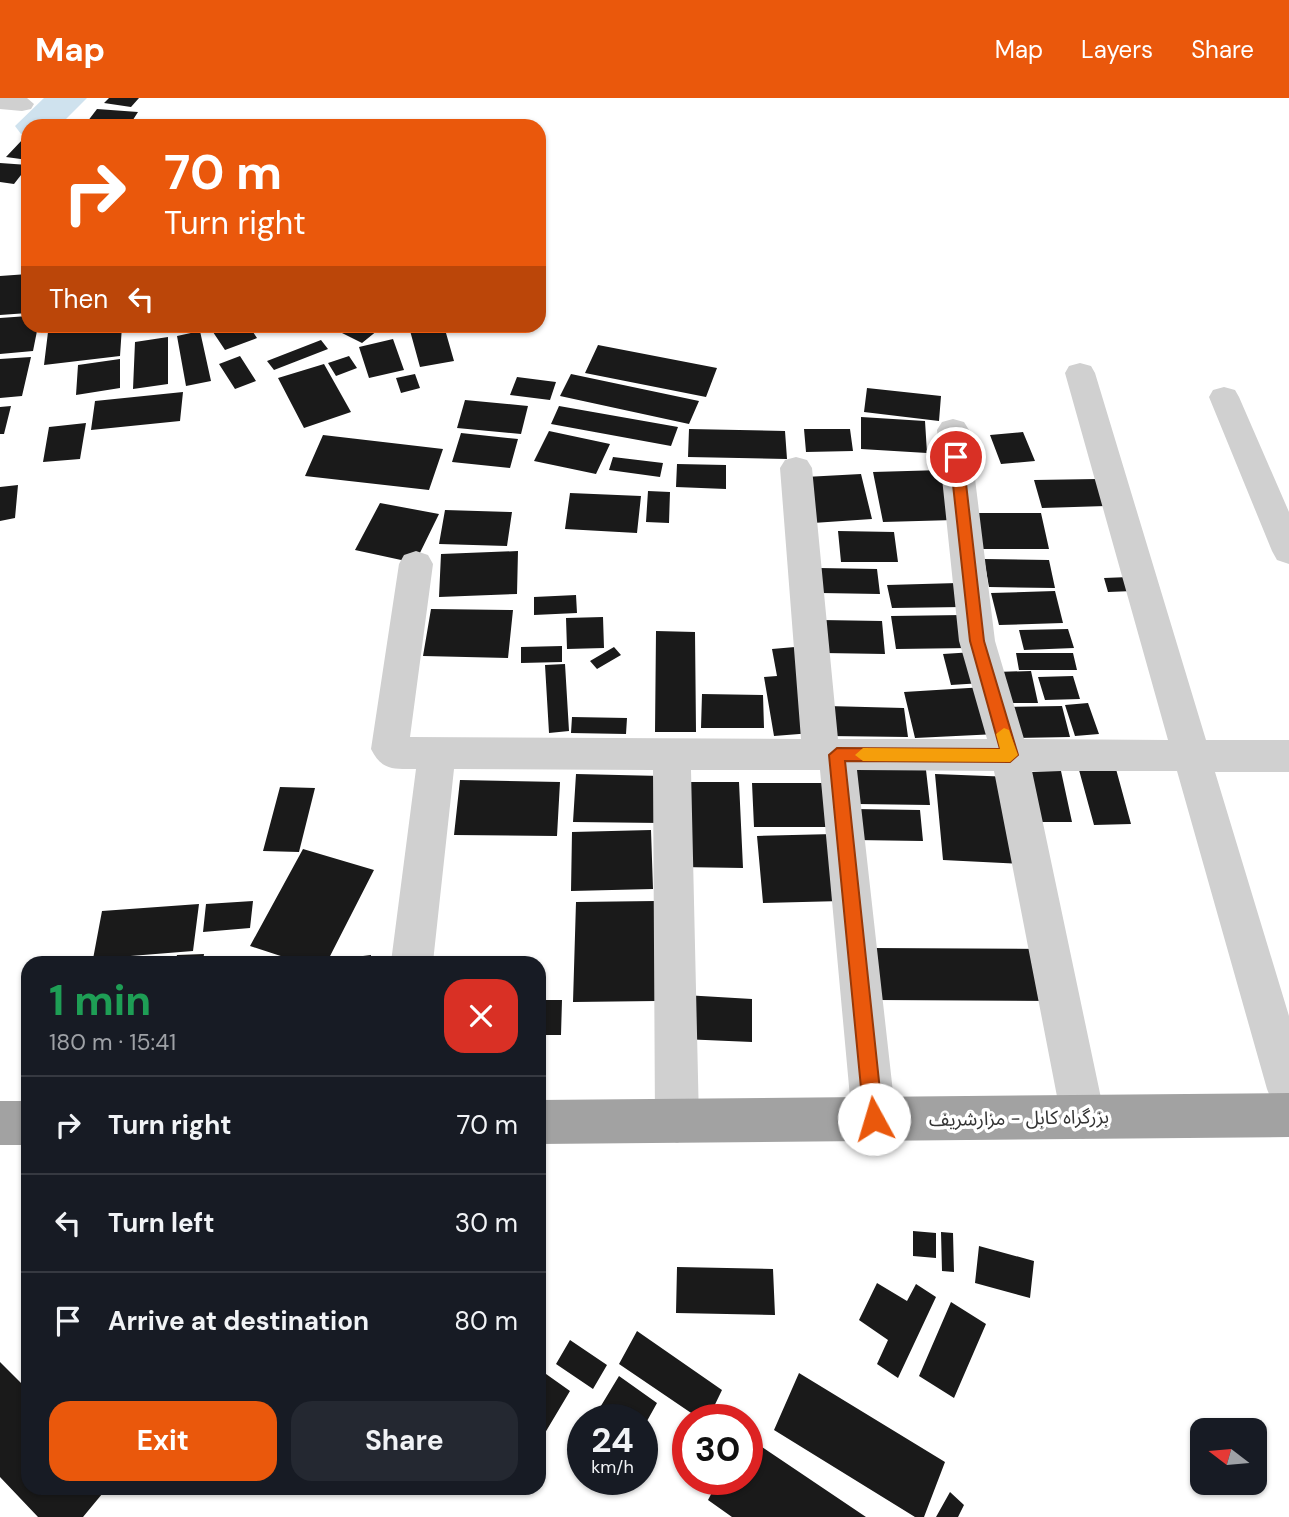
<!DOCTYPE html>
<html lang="en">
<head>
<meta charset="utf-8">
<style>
  body { margin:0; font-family:"DM Sans","Noto Sans Arabic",sans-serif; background:#242831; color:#f1f3f6; height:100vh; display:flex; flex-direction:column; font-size:26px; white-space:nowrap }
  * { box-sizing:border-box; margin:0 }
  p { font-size:23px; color:#9ea1a6 }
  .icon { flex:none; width:38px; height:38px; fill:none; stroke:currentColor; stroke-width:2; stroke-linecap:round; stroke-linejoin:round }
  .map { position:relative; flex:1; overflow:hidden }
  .side { position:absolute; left:21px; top:858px; width:525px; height:539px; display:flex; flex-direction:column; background:#171b24; border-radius:21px; box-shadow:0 2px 5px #0004 }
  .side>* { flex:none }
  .hud { position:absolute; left:21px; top:21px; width:525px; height:214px; border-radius:21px; box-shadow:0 2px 5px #0004; background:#ea580c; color:#fff; overflow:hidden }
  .needle { width:46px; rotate:286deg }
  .tools { position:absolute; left:1190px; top:1320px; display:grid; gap:14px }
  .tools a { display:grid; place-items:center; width:77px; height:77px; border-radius:14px; background:#171b24; box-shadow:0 2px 5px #0004; font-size:35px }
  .speed { position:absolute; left:567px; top:1306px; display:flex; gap:14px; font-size:35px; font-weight:700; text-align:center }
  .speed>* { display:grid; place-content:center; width:91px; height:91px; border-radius:50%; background:#171b24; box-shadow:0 2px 5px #0004; line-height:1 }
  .speed small { font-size:18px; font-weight:400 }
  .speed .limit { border:10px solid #d22; background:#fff; color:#111 }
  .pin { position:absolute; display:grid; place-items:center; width:60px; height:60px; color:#fff; margin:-30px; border:4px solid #fff; border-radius:50%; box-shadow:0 2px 7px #0007 }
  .me { position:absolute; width:77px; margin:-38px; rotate:354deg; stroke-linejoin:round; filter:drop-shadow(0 0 5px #0008) }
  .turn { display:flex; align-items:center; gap:24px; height:147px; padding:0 28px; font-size:32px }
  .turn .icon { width:91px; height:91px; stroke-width:2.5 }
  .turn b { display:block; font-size:49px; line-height:60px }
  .then { display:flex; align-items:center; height:66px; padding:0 28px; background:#0003; gap:14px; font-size:26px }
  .round { display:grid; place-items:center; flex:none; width:74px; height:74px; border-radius:21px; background:#242831 }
  .overview { display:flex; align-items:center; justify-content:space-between; height:119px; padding:0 28px }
  h1 { font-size:42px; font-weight:700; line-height:52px; color:#1e9e55 }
  .cta { display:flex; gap:14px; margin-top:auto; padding:14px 28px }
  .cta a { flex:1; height:80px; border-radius:21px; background:#ea580c; color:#fff; font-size:28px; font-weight:700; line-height:80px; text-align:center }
  .cta a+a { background:#242831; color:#f1f3f6 }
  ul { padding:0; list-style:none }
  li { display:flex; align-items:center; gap:21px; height:98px; padding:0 28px; border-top:2px solid #363941 }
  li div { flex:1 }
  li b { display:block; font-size:26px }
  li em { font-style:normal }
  header { display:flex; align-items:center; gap:42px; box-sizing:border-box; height:98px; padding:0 35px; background:#ea580c; color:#fff }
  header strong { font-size:33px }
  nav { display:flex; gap:38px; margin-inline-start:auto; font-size:24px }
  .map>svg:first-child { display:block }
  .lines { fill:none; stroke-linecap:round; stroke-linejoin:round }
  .river { fill:#cfe2ee; fill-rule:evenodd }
  .building { fill:#1a1a1a }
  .minor { fill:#d0d0d0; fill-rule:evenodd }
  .trunk { fill:#a2a2a2; fill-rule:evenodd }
  .route { fill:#ea580c; stroke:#983908; stroke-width:2 }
  .slow { fill:#f59e0b }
  .labels { text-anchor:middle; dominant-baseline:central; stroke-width:7; stroke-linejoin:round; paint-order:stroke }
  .street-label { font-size:19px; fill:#333; stroke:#fff }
</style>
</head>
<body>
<header>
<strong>Map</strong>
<nav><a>Map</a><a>Layers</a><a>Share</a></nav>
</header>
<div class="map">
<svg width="1289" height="1419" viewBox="0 0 1289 1419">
  <rect width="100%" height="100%" fill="#fff"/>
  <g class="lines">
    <path class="river" d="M44,0H87L59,28H28V38L21,36L15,28Z"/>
  </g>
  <path class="building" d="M109,0H139L131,9L104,5Z
    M97,11L138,14L129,28H84Z
    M23,41H28V62L6,59Z
    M0,65L28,67V68L14,86L0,84Z
    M28,176V215L0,217V178Z
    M28,218V228H38L33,253L0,256V220Z
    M109,228H122L120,258L44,267L48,234Z
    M230,228H249L257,240L225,252L213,234Z
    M328,228H383L362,245Z
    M418,228H444L454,263L420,269L409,229Z
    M200,233L211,283L186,288L177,238Z
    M168,239V286L133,291L135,244Z
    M393,241L404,272L369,280L359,249Z
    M321,242L328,251L274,272L267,263Z
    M598,247L717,270L706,299L585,275Z
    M240,258L256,283L235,291L219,266Z
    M349,258L357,270L336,278L328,265Z
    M31,259L22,298L0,300V261Z
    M120,261V290L76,297L78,267Z
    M324,266L351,314L304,330L278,280Z
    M415,276L420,290L401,295L396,280Z
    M571,276L699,303L689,326L560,298Z
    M517,279L556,284L550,302L510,297Z
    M867,290L941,298L939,323L864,314Z
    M183,294L180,323L91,332L95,303Z
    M465,302L528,308L521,336L457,330Z
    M11,308L4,336H0V309Z
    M559,308L678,329L671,348L551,326Z
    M861,319L925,323L927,355L861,351Z
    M86,325L80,361L43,364L49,329Z
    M689,331L785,333L787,361L688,359Z
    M804,331H850L853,353L806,354Z
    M549,333L610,346L596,376L534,363Z
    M1023,334L1035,363L1001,366L990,337Z
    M461,335L518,341L510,370L452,364Z
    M323,337L443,351L429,392L305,378Z
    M613,359L663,365L660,379L609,372Z
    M677,366L726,367V391L676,389Z
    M942,372L954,422L883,424L873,374Z
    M861,376L872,421L813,425L805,379Z
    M1097,381L1106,408L1042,410L1034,382Z
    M18,387L15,420L0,423V389Z
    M648,393L670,394L669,425L646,424Z
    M570,395L641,398L637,435L565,431Z
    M380,405L439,416L415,465L355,452Z
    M445,412L512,414L507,448L439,446Z
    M974,415H1041L1049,451H980Z
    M838,433L894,434L898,464H841Z
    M518,453L517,496L439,499L441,456Z
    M984,461L1049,462L1055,490L989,489Z
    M819,470L877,471L880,496L821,495Z
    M1129,479L1133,493L1108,494L1104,480Z
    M958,485L963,509L892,510L887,487Z
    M1055,493L1063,525L999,527L991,495Z
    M576,497L577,515L534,517V499Z
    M431,511L513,512L508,560L423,558Z
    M963,517L970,550L896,551L891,518Z
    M603,519L604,550L567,551L566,520Z
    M821,522L882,523L885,556L824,555Z
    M1068,531L1074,550L1024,552L1019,532Z
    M656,533L695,534L696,634H655Z
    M562,548V564L521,565V549Z
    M614,549L621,557L597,571L590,563Z
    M795,549L812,635L774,638L764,579L777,578L772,551Z
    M974,554L982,585L951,587L943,556Z
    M1016,555H1073L1077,572H1019Z
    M565,566L569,633L549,635L545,567Z
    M1031,573L1038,605H1003L996,574Z
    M1073,578L1080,601L1045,602L1038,579Z
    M985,589L997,636L915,640L904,594Z
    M702,596L763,597L764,630H701Z
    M1088,605L1099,636L1075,638L1065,607Z
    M827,608L904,610L908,639L829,638Z
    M1062,608L1070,639L1009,640L1002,609Z
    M572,619L627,620L626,636L571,635Z
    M855,671L926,672L930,707L858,706Z
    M1116,671L1131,726L1094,727L1079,672Z
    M1061,673L1072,724H1041L1030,674Z
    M576,676L661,678V725L573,724Z
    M935,676L1013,679L1025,766L943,762Z
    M460,682L560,684L557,738L454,737Z
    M679,684H739L743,770L680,769Z
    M752,685H832L836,729H754Z
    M280,689L315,690L299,754L263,753Z
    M854,711L920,712L923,743L856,742Z
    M651,732L653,791L571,793L572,734Z
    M834,736L842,803L763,805L757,738Z
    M303,751L374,772L327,864H299L250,848Z
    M253,803L250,830L203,834L206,806Z
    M656,803V903L573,904L576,804Z
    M199,806L193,853L93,861L102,813Z
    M871,850L1044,851L1053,903L877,902Z
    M204,856L203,864H175L177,857Z
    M371,857V864H346L347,860Z
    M684,897L752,901V944L682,941Z
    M539,902H562L561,937H539Z
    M913,1133L936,1135V1160L913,1158Z
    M941,1134L953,1135L954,1174L942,1173Z
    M979,1148L1034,1163L1030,1200L975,1185Z
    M677,1169L773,1171L775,1217L676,1215Z
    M877,1185L907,1203L916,1186L936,1199L898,1280L877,1266L888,1242L859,1222Z
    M951,1204L986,1226L954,1300L919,1278Z
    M637,1233L722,1292L708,1321H700L619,1266Z
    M570,1242L607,1267L593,1291L556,1266Z
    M0,1264L28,1292V1390H107L83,1419H38L0,1379Z
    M539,1271L570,1293L539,1345Z
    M799,1275L945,1364L924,1419H915L774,1332Z
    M619,1278L657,1305L642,1332V1321H593Z
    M747,1339L866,1419H732L708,1402L719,1381H747Z
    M950,1394L964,1407L958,1419H936Z"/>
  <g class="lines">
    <path class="minor" d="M0,0H27L34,6L31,11L22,13L0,11Z
      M1080,265L1091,268L1095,275L1206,642H1289V674H1215L1289,918V1013L1273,1006L1267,991L1177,673H1032L1105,1019L1099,1035L1083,1041L1067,1035L1061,1019L994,673L857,672L896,1021L890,1037L874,1043L858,1037L852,1021L820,672H691L699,1023L693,1039L677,1045L661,1039L655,1023L653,672L454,671L433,864H391L416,671C394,671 382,673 371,651L399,466L404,457L416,453L428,457L433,466L410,639L801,641L780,370L785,362L796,359L807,362L812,370L838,641H987L959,543L937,332L942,324L953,321L964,324L969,332L995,543L1024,641L1168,642L1065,275L1069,268Z
      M1224,289L1235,292L1239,299L1289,414V466L1277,462L1272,453L1209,299L1213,292Z"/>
    <path class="trunk" d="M1289,995V1039L539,1046V1002Z
      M0,1003H28V1047H0Z"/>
  </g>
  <path class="route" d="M956,354L963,359L984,543L1018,657L1010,664L845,663L883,1021L880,1027L874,1030L867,1027L864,1021L829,657L837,650L1000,651L970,543L950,359Z"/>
  <path class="slow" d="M1004,630L1009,632L1018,657L1010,664L863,663L855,657L863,650L1000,651L996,636Z"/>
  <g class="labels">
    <g class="street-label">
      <text transform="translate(1019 1020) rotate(-1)">بزرگراه کابل - مزارشریف</text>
    </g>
  </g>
</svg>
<div class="tools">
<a><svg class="needle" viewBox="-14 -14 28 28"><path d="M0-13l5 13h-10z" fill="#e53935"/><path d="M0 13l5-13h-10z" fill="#9ea1a6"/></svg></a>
</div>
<div class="speed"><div>24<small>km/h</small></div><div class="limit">30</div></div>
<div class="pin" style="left:956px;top:359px;background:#d93025"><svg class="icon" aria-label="arrive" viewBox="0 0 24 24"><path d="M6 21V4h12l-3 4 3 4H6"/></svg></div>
<svg class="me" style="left:874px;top:1021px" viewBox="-20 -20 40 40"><circle r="19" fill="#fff"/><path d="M0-13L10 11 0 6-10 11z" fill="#ea580c"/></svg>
<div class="hud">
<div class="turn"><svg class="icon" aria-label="right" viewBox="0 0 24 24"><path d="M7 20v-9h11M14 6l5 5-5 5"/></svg><div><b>70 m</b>Turn right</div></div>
<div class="then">Then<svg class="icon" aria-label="left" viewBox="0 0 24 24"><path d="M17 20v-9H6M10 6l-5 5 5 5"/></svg></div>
</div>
<section class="side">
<div class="overview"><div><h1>1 min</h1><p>180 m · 15:41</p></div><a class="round" style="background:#d93025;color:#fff"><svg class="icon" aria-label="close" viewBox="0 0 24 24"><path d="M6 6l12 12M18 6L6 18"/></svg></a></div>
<ul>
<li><svg class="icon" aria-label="right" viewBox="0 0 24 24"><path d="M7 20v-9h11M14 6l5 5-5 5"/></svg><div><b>Turn right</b></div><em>70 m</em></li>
<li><svg class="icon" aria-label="left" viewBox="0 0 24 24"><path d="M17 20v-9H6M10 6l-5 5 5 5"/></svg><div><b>Turn left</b></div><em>30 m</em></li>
<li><svg class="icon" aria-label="arrive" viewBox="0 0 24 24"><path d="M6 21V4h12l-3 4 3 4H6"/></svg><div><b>Arrive at destination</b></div><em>80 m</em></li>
</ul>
<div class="cta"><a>Exit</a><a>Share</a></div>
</section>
</div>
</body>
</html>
